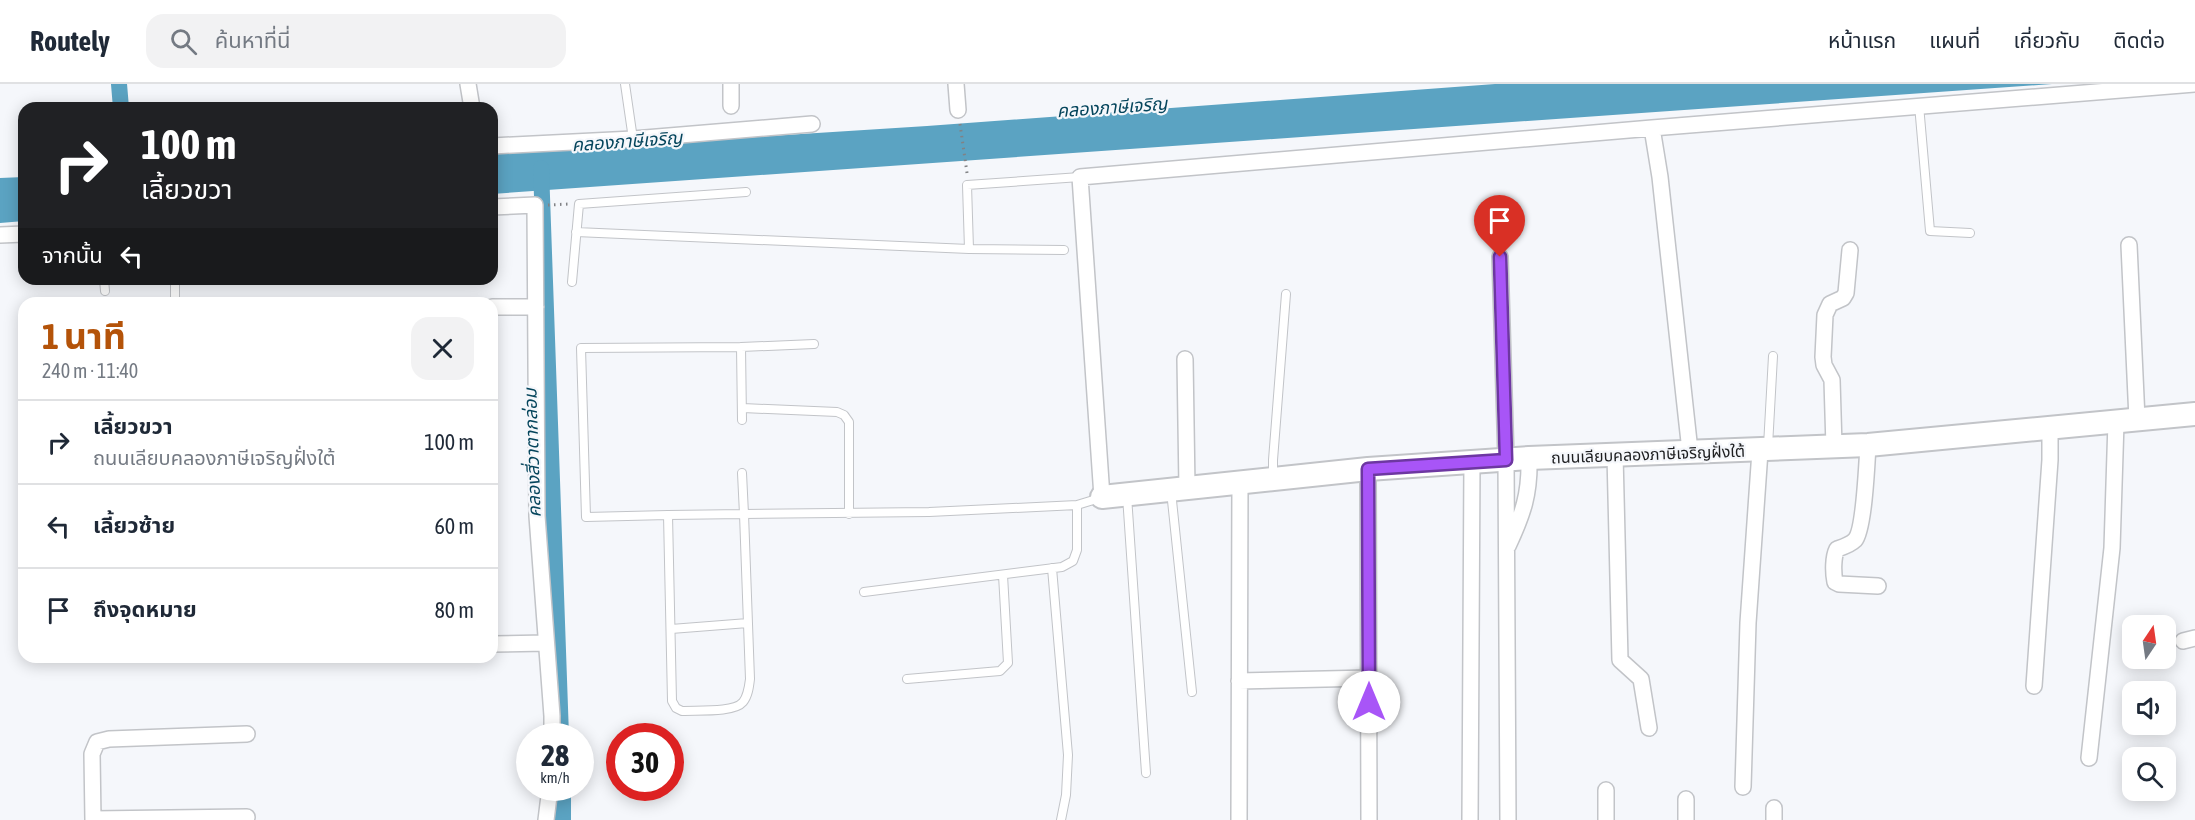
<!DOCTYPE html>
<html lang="th">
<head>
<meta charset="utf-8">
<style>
  body { margin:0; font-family:"Asap Condensed","Noto Sans Thai",sans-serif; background:#f2f2f3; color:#1f2937; height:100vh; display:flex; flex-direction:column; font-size:22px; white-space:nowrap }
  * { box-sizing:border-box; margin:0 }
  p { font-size:20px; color:#747a83 }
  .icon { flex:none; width:33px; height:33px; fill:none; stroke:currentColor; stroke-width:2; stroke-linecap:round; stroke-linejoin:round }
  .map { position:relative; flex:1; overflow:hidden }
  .sheet { position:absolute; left:18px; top:213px; width:480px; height:366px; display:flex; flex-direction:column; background:#fff; border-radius:18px; box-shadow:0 3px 15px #0003 }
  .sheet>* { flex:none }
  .top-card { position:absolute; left:18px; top:18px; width:480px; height:183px; border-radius:18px; box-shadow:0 3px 15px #0003; background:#202124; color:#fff; overflow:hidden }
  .needle { width:39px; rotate:13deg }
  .fabs { position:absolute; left:2122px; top:531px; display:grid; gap:12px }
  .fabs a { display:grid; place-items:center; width:54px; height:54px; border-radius:12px; background:#fff; box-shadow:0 3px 15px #0003; font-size:30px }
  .speed { position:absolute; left:516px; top:639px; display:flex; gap:12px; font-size:30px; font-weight:700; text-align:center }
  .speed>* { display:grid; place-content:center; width:78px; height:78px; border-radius:50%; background:#fff; box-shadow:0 3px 15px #0003; line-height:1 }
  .speed small { font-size:15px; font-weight:400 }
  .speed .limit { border:9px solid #d22; background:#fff; color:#111 }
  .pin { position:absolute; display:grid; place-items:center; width:51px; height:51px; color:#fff; margin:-62px -26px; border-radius:50% 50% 50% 0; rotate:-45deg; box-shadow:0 0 6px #0007 }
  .pin .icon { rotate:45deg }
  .me { position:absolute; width:66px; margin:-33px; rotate:0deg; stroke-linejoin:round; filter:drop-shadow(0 0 4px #0008) }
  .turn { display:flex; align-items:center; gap:21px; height:126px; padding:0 24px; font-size:27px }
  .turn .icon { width:78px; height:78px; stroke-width:2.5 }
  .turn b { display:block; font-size:42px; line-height:51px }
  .then { display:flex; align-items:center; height:57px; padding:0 24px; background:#0003; gap:12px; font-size:22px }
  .round { display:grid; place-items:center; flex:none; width:63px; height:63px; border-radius:18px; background:#f2f2f3 }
  .summary { display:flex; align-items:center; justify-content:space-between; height:102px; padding:0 24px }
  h1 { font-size:36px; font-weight:700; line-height:45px; color:#b45309 }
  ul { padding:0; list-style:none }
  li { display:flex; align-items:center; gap:18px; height:84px; padding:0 24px; border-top:2px solid #e0e1e3 }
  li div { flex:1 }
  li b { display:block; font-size:22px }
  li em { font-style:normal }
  header { display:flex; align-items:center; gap:36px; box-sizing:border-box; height:84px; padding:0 30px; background:#fff; border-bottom:2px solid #e0e1e3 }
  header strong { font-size:28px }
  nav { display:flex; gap:33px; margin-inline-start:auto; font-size:21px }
  .search { width:420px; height:54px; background:#f2f2f3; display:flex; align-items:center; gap:15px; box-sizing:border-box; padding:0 21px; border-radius:18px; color:#747a83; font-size:22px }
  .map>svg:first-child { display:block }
  .water { fill:#5ba3c2 }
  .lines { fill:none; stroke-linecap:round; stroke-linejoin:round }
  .canal { stroke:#5ba3c2; stroke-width:16 }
  .lane-casing { stroke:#c2c4c8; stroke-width:10 }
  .street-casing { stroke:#c2c4c8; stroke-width:18 }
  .secondary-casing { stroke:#c2c4c8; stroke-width:26 }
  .path { stroke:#818285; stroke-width:3; stroke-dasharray:1.5 4.5; stroke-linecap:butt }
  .lane { stroke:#fff; stroke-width:8 }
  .street { stroke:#fff; stroke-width:15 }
  .secondary { stroke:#fff; stroke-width:22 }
  .route-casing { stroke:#6d37a1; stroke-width:15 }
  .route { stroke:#a855f7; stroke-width:10 }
  .labels { text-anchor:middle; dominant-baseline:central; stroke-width:4.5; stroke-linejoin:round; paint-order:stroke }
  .street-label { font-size:16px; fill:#1d1e20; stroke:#f5f7fb }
  .water-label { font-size:18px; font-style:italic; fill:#05455c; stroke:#f5f7fb }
</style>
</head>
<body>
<header>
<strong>Routely</strong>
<div class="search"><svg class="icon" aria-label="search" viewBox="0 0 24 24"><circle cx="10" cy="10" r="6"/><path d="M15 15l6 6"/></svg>ค้นหาที่นี่</div>
<nav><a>หน้าแรก</a><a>แผนที่</a><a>เกี่ยวกับ</a><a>ติดต่อ</a></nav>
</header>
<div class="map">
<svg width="2195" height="736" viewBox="0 0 2195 736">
  <rect width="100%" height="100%" fill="#f5f7fb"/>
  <path class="water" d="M1495,0H2052L492,110V70L927,42Z
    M24,93V137L0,139V94Z"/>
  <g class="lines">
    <path class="canal" d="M119,0L121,24
      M541,84L561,652
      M563,736V704"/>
    <defs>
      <path id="lane" d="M625,0L633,55
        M1919,21L1930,147L1970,149
        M576,148L969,165L967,101L1080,93
        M969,165L1064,166
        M104,195L105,207
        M175,195V219
        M572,198L579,120L746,108
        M741,263L814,260
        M743,324L837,328L844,331L849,338V430
        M1768,362L1773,272
        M742,389L744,430L929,428L1077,421L1100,414
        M1273,394V376L1286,210
        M1171,407L1192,608
        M1127,412L1146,689
        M744,430L750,595C749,603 748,612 743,618C734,629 697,626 682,627L676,624L672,617L668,431Z
        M668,431L586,433L581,264L741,263L742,336
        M1052,484L1068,671L1066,711L1061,736
        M864,508L1062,483L1073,477L1077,466V421
        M671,545L748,539
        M907,595L1000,587L1008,579L1003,491"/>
      <path id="street" d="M468,0L472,24
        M956,0L958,26
        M731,22V0
        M1652,44L2195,0
        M492,62L633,55L812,40
        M492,123L535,121L537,432L552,632V652
        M0,151L24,150
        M2129,161L2137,335
        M1500,173L1506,376L1508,736
        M492,223H536
        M1185,275L1187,404
        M1868,361C1867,378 1864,446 1855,456C1850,461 1843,463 1837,465C1833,473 1833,488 1835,498L1839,500L1878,502
        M1834,363L1832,296L1824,281L1823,273L1825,231L1830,220L1843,214L1846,209L1850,166
        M1615,371L1620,576L1641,595L1649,644
        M1368,385L1369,736
        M1102,413L1080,93L1652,44L1660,93L1690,367
        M1508,462C1523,430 1530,410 1529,374
        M2183,557L2195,554
        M492,560L546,559
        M1239,597L1369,594
        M2034,602L2050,376V344
        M2089,674L2112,464L2116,338
        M1743,703L1748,539L1760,367
        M1606,706V736
        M1774,724V736
        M93,735L247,733
        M93,736L92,670L97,658L109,655L247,650
        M546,736L550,704
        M1239,736L1240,398
        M1470,736L1472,378
        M1686,736V715"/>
      <path id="secondary" d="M1102,413L1368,385L1529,374L1868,361L2195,330"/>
    </defs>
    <use href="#lane" class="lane-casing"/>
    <use href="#street" class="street-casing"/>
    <use href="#secondary" class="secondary-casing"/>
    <path class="path" d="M960,40L967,89
      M548,121L569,120"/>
    <use href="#lane" class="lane"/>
    <use href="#street" class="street"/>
    <use href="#secondary" class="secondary"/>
  </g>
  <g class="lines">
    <defs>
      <path id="route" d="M1369,618L1368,385L1506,376L1500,173"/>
    </defs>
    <use href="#route" class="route-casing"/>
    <use href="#route" class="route"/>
  </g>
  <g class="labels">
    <g class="street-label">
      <text transform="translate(1648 370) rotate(-2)">ถนนเลียบคลองภาษีเจริญฝั่งใต้</text>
    </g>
    <g class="water-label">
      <text transform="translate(1112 23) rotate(-4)">คลองภาษีเจริญ</text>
      <text transform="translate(627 57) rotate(-4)">คลองภาษีเจริญ</text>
      <text transform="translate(532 369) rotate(-92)">คลองสี่วาตากล่อม</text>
    </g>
  </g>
</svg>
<div class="fabs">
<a><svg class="needle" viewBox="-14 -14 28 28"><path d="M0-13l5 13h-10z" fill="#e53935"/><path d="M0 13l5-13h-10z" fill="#747a83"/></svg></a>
<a><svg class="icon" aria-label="sound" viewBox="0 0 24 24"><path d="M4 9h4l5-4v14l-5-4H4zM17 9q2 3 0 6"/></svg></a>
<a><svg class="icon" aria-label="search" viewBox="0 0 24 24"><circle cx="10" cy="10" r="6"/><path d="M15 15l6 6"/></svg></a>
</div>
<div class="speed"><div>28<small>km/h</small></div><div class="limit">30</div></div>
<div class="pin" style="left:1500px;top:173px;background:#d93025"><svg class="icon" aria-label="arrive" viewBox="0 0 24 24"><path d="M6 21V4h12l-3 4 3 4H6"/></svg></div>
<svg class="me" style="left:1369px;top:618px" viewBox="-20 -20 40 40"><circle r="19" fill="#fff"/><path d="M0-13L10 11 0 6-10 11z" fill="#a855f7"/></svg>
<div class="top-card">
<div class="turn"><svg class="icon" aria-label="right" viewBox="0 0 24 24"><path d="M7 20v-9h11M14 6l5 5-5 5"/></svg><div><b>100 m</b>เลี้ยวขวา</div></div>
<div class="then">จากนั้น<svg class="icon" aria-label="left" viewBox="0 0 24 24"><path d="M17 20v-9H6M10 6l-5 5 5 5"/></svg></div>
</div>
<section class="sheet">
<div class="summary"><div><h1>1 นาที</h1><p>240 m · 11:40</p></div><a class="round"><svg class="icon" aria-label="close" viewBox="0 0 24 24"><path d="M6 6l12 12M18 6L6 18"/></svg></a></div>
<ul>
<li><svg class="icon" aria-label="right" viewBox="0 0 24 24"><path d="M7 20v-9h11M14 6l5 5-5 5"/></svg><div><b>เลี้ยวขวา</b><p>ถนนเลียบคลองภาษีเจริญฝั่งใต้</p></div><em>100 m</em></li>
<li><svg class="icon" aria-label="left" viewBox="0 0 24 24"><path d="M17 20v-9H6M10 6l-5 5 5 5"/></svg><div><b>เลี้ยวซ้าย</b></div><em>60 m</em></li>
<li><svg class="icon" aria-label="arrive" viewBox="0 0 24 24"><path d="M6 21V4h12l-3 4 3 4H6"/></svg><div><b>ถึงจุดหมาย</b></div><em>80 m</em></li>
</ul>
</section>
</div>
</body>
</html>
